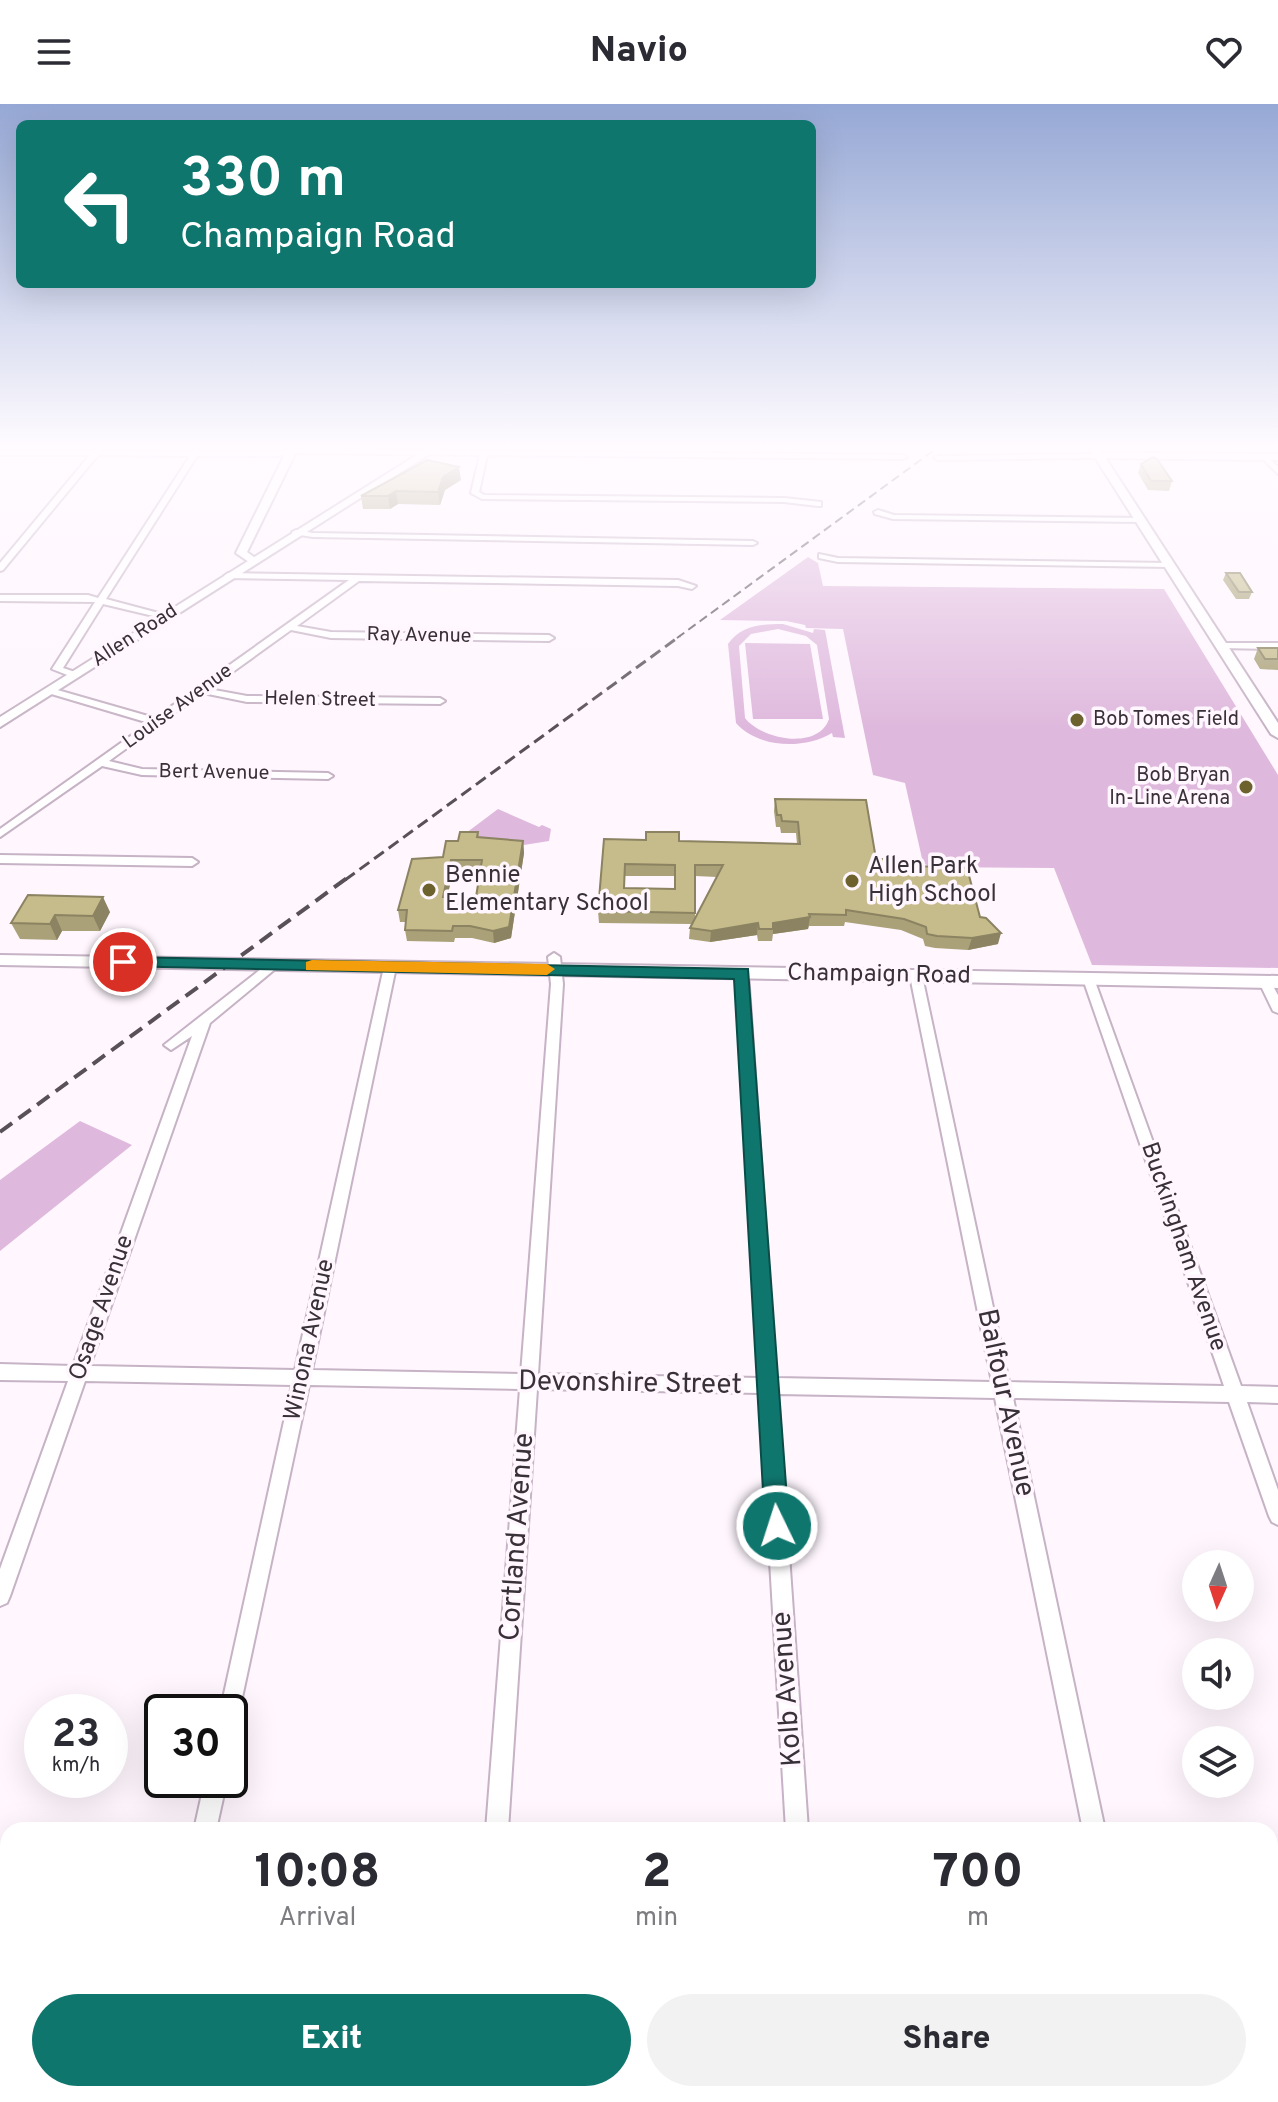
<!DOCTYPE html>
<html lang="en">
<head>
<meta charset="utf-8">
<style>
  body { margin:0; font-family:Overpass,sans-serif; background:#f2f2f3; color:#2b2b33; height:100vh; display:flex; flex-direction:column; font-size:30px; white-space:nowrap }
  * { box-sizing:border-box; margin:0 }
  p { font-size:26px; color:#7c7c81 }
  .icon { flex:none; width:44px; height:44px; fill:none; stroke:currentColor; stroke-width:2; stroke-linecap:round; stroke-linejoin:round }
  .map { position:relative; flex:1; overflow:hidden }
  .panel { position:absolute; left:0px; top:1718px; width:1278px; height:280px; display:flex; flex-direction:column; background:#fff; border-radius:24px 24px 0 0; box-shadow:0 8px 32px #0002 }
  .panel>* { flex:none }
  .top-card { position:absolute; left:16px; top:16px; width:800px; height:168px; border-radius:12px; box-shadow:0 8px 32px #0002; background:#0f766e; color:#fff; overflow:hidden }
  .needle { width:52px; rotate:183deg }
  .tools { position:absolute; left:1182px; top:1446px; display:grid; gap:16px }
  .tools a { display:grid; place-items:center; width:72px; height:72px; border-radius:50%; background:#fff; box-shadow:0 8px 32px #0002; font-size:40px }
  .speed { position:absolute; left:24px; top:1590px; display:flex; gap:16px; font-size:40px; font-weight:700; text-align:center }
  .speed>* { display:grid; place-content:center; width:104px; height:104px; border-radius:50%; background:#fff; box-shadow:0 8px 32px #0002; line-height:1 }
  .speed small { font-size:20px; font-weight:400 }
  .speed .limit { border:4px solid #111; border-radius:12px; background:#fff; color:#111 }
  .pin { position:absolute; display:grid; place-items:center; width:68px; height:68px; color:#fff; margin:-34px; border:4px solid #fff; border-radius:50%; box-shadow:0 2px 8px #0007 }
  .me { position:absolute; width:88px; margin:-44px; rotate:356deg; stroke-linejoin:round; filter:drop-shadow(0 0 6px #0008) }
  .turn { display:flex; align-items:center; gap:28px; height:168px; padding:0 32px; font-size:36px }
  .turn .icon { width:104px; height:104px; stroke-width:2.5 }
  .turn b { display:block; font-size:56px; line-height:68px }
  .eta { display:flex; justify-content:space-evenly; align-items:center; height:136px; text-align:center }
  .eta b { font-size:48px; font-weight:800; line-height:56px }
  .button { display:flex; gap:16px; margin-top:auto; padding:16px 32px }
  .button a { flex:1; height:92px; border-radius:48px; background:#0f766e; color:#fff; font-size:32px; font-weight:800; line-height:92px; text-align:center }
  .button a+a { background:#f2f2f3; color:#2b2b33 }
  header { display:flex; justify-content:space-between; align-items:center; height:104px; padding:0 32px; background:#fff; font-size:36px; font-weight:800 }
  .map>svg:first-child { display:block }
  .green { fill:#dfb9dd; fill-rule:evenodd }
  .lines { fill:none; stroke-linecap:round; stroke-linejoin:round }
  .minor-casing { stroke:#c6b3c5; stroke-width:4 }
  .tertiary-casing { stroke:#c6b3c5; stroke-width:4 }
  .secondary-casing { stroke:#c6b3c5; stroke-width:4 }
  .minor { fill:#fff; fill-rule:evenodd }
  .tertiary { fill:#fff; fill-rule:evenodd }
  .secondary { fill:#fff; fill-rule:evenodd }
  .rail-far2 { stroke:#595158; stroke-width:2; stroke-dasharray:9 5; stroke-linecap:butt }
  .rail-far1 { stroke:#595158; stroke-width:3; stroke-dasharray:12 6; stroke-linecap:butt }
  .rail { stroke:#595158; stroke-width:4; stroke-dasharray:15 8; stroke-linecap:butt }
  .wall { fill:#aaa178; fill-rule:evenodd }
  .shaded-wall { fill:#8b8361 }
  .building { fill:#c6bb8b; stroke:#8b8361; stroke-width:2; fill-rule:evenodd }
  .route { fill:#0f766e; stroke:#0a4d48; stroke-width:2 }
  .slow { fill:#f59e0b }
  .poi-dot { fill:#6d612e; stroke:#fff6fe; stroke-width:3 }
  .labels { text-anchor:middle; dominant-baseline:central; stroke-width:7; stroke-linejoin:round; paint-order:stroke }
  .far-street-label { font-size:20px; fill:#383138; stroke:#fff6fe }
  .far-poi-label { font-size:20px; fill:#383138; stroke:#fff6fe; text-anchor:start }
  .poi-label { font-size:24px; fill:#383138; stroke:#fff6fe; text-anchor:start }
  .street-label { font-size:24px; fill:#383138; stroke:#fff6fe }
  .near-street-label { font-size:28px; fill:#383138; stroke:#fff6fe }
</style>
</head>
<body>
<header><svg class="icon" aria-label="menu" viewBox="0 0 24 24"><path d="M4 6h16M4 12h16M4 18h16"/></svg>Navio<svg class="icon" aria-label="heart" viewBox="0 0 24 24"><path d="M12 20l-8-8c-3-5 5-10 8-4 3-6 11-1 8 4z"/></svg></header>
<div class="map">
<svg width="1278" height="1998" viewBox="0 0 1278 1998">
  <rect width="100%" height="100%" fill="#fff6fe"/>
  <path class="green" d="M808,453L818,459L823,482L1164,485L1278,671V864L1092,861L1054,764L930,763L923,759L905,679L873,671L843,525L806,524L805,521L786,517L720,516Z
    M783,520L813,529L814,525L825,526L845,634L833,633L832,629C804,646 758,644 736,619L728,540C741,521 763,520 783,520ZM778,525L806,532L817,541L829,615C818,647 761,635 745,614L739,542L751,530Z
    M745,539L810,540L823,615H753Z
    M498,705L539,723L542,721L551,725L549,737L505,744L466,729Z
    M80,1017L132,1041L0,1147V1076Z"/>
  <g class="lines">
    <defs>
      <path id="minor" d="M97,344H103L101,347L192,348L197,344L200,348H278L291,345L903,351L907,353L903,355L487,351L479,388L484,391L784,394L821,398V402H818L784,398L482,395L471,389L480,351L291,349L278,352H197L106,495L170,512L166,515L103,500L63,564L78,569V573L75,574L52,565L95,498L0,497V491H88L98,494L190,352L98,351L3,466L0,467V459L90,351H0V347H94Z
        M1102,350L1099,354L938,356L934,354L938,352Z
        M1265,351L1278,363V370L1261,353Z
        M878,406L894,411L1141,414L1145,416L1141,418L893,415L875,410L874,408Z
        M296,426L313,429L753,437L757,439L753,441L313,433L293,430L292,428Z
        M819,450L838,454L1170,459L1174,461L1170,463L838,458L819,454Z
        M228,469L678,476L696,482L692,485L678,482L359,477L297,522L331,528L549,531L554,534L549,537L331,534L291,526L209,585L247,592L440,594L445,597L440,600L247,598L203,589L109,657L142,665L328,669L333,672L328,675L142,671L102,662L0,733V725L149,619L48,589V585H54L155,614L349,476L225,474L224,472Z
        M1222,539H1278V545L1219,544L1217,542Z
        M0,751L192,754L198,758L192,762L0,759Z
        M554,849L560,853L563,880L538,1270L760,1274L736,869L742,865L748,869L776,1274L992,1278L910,872L916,868L922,872L1009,1278L1224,1282L1083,875L1085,872H1093L1241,1282L1278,1283V1299L1247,1298L1278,1386V1421L1272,1418L1269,1412L1229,1298L1013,1294L1105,1726H1083L995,1294L778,1290L808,1726H786L760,1289L537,1285L508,1726H486L520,1285L309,1281L237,1617L230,1620V1608H220L292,1281L85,1277L10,1492L7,1499L0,1502V1465L68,1277L0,1276V1260L73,1262L192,932L171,946L164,941L270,858L274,857L280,861L210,919L90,1262L295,1266L384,863L390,859L396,863L312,1266L521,1270L551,880L548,853Z
        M1265,874L1269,875L1278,891V909L1273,907L1259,878Z
        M205,1676H227L216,1726H194Z
        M137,1990H161L159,1998H135Z
        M466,1990H490V1998H466Z
        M802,1990H826L827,1998H803Z
        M1137,1990H1161L1163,1998H1139Z"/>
      <path id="tertiary" d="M288,344H298L247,448L258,456L249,458L236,449Z
        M1099,349L1278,350V356L1096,354Z
        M0,851L1278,872V884L0,861Z"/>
      <path id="secondary" d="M428,344H439L0,623V613Z
        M1089,344H1099L1278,619V634L1271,630Z"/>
    </defs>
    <use href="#minor" class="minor-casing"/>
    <use href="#tertiary" class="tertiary-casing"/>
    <use href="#secondary" class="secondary-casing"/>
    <use href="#minor" class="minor"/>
    <use href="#tertiary" class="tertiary"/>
    <use href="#secondary" class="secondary"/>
    <path class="rail-far2" d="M677,534L937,344"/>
    <path class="rail-far1" d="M345,776L680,532"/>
    <path class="rail" d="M0,1028L347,774"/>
  </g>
  <path class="wall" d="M1141,360L1172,377L1169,387L1148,386L1138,369Z
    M461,376L445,386L440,401L398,400L390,405H363L361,392Z
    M1226,469L1252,488L1249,495H1236L1223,476Z
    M1258,544H1278V566L1260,565L1254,555Z
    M775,695L876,755L914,762L980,813L998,840L968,846L935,844L925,842L923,835L901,826L845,818L844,822H809L808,825L773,830L772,837H758L757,831L710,838L689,835L690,824L691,820L599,819L598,807L604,735L797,740L796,729H781L780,723H776L774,707ZM625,772H675V785L625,784ZM695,772L717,773L695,814Z
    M478,728L479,733L523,737L524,749L511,834L494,839L472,834H455L454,838L407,837L405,826L406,818H400L398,806L443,753L458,737ZM453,767L480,768L476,793H447Z
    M28,791L110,808L100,827H62L57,836L20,835L11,819Z"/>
  <path class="shaded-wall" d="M459,363L461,376L445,386L440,401L438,388L443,373Z
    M396,387L398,400L390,405L388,392Z
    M523,737L524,749L511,834L494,839L493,827Z
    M451,756L453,767L445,804L443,793Z
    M103,793L110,808L100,827L93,812Z
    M55,811L62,827L57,836L50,820Z
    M810,813L808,825L773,830V819Z
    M758,819L757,831L710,838L711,827Z
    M1001,829L998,840L968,846L972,834Z"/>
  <path class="building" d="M1153,353L1157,355L1172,377H1151L1141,360Z
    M427,356L459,363L443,373L438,388L396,387L388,392H361Z
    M1226,469H1240L1252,488H1239Z
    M1258,544H1278V555H1265Z
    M775,695L866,696L876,755H913L914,762L967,764L980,813L986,814L1001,829L972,834L937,832L927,830L926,823L904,815L846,806V811L809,810L810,813L773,819V825H759L758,819L711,827L690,824L723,761H695V809L598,807L604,735L646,736V728H679V737L800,740L798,718L782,717L781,711H777ZM625,760L675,761V785L624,784Z
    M460,728H478L477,733L523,737L509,823L493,827L470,822H453L452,827L405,826L407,806H398L412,755L443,753L446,737H458ZM451,756H482L476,793H443Z
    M28,791L103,793L93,812L55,811L50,820L11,819Z"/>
  <linearGradient id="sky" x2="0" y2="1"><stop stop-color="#96a8d5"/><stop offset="0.55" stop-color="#fffbff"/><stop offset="1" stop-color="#fffbff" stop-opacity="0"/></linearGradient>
  <rect width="1278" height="623" fill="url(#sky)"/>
  <path class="route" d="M123,853L748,865L789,1422L786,1431L777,1434L769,1431L765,1422L734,875L117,862L115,858Z"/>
  <path class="slow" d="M312,856L547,860L555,865L547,871L306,866V858Z"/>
  <g class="poi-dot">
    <circle cx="1077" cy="616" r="8"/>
    <circle cx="1246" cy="683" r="8"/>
    <circle cx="852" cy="777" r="8"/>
    <circle cx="429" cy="786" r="8"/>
  </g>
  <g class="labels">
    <g class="far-street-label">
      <text transform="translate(135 532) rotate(-33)">Allen Road</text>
      <text transform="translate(419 532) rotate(1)">Ray Avenue</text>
      <text transform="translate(320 596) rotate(1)">Helen Street</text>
      <text transform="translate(178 603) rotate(-36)">Louise Avenue</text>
      <text transform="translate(214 669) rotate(1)">Bert Avenue</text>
    </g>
    <g class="far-poi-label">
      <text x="1093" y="616">Bob Tomes Field</text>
      <text x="1230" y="672" text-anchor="end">Bob Bryan<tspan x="1230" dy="23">In-Line Arena</tspan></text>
    </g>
    <g class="poi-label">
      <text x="868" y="763">Allen Park<tspan x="868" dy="28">High School</tspan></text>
      <text x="445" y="772">Bennie<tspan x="445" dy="28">Elementary School</tspan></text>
    </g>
    <g class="street-label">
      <text transform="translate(879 871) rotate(1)">Champaign Road</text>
      <text transform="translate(1183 1143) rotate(71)">Buckingham Avenue</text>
      <text transform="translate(102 1204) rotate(-71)">Osage Avenue</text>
      <text transform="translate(310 1236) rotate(-78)">Winona Avenue</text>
    </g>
    <g class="near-street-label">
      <text transform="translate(630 1280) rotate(1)">Devonshire Street</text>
      <text transform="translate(1005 1299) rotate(78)">Balfour Avenue</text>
      <text transform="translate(518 1433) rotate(-86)">Cortland Avenue</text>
      <text transform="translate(788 1585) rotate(-94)">Kolb Avenue</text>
    </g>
  </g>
</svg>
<div class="tools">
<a><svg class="needle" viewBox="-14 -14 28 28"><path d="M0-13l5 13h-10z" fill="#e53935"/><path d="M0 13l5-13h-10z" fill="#7c7c81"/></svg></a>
<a><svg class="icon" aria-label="sound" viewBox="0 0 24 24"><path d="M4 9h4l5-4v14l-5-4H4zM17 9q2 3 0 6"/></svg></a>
<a><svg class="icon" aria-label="layers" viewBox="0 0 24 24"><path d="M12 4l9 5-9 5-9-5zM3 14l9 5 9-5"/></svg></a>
</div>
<div class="speed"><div>23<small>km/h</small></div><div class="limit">30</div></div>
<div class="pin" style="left:123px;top:858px;background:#d93025"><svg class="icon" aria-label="arrive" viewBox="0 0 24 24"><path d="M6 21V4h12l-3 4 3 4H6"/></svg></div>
<svg class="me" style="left:777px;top:1422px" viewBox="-20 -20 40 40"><circle r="17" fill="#0f766e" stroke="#fff" stroke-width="3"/><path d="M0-11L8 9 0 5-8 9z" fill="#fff"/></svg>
<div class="top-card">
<div class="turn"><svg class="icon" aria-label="left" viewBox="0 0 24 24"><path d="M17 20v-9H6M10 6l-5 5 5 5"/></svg><div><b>330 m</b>Champaign Road</div></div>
</div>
<section class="panel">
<div class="eta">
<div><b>10:08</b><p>Arrival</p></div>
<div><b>2</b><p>min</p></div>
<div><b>700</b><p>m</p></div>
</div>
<div class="button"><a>Exit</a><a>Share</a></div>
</section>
</div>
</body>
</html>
